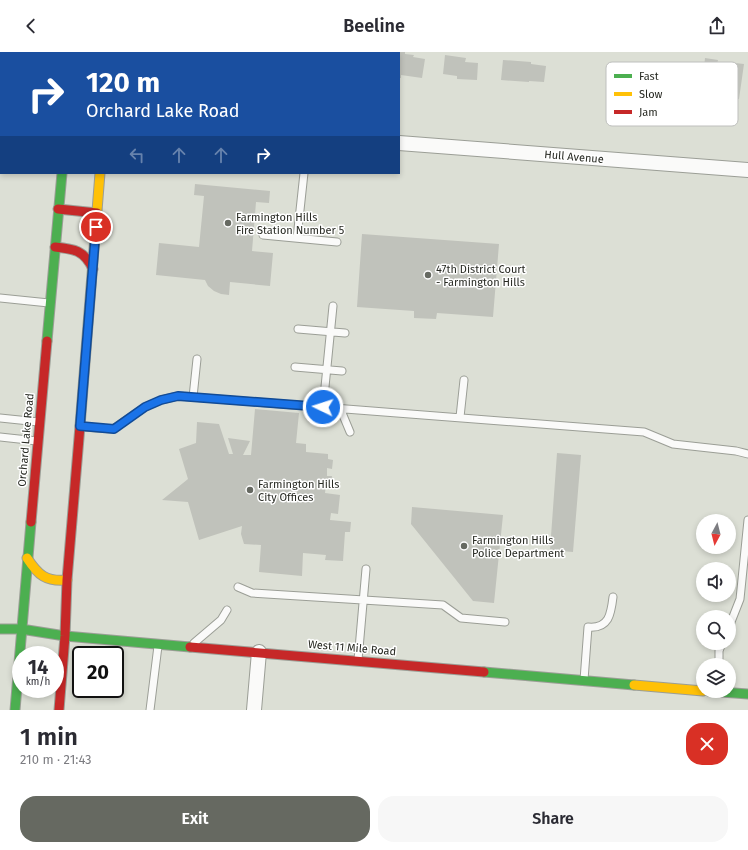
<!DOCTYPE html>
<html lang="en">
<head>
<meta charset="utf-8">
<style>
  body { margin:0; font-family:"Fira Sans",sans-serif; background:#f7f7f7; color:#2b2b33; height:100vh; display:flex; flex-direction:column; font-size:15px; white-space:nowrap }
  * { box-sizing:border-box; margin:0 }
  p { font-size:13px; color:#7c7c81 }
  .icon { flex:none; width:22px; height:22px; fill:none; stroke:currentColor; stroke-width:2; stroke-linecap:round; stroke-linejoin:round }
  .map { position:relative; height:658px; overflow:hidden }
  .sheet { display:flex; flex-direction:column; background:#fff; flex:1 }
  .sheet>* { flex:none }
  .guide { position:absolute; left:0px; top:0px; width:400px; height:122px; box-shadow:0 2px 6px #0003; background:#1a4fa0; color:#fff; overflow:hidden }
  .needle { width:26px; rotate:187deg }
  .tools { position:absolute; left:696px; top:462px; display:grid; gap:8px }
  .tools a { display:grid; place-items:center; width:40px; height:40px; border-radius:50%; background:#fff; box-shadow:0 2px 6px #0003; font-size:20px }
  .speed { position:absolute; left:12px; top:594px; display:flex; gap:8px; font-size:20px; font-weight:700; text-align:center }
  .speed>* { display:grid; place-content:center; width:52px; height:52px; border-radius:50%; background:#fff; box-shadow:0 2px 6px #0003; line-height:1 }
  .speed small { font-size:10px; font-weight:400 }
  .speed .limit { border:2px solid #111; border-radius:6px; background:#fff; color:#111 }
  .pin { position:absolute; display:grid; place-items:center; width:34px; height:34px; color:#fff; margin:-17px; border:2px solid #fff; border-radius:50%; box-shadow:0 1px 4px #0007 }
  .me { position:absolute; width:44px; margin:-22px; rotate:274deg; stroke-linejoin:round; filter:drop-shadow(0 0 3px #0008) }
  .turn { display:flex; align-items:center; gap:14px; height:84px; padding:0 20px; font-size:18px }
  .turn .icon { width:52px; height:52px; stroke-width:2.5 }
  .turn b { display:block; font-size:28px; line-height:34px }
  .lanes { display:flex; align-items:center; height:38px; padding:0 20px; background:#0003; justify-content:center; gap:20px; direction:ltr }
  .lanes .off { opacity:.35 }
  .round { display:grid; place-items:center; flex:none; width:42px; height:42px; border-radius:16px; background:#f7f7f7 }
  .overview { display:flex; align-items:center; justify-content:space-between; height:68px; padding:0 20px }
  h1 { font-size:24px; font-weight:600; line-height:30px }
  .button { display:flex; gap:8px; margin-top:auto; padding:8px 20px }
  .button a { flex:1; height:46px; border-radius:16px; background:#666961; color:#fff; font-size:16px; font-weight:600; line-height:46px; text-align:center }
  .button a+a { background:#f7f7f7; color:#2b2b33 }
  header { display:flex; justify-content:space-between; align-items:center; height:52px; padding:0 20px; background:#fff; font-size:18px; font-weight:600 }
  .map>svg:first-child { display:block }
  .building { fill:#c0c2bb }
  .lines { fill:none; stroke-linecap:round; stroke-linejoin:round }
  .lane-casing { stroke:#9b9e96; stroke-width:9 }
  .street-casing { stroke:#9b9e96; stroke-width:16 }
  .fast-casing { stroke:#9b9e96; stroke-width:11 }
  .slow-casing { stroke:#9b9e96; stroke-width:11 }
  .jam-casing { stroke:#9b9e96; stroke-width:11 }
  .lane { stroke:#fafaf9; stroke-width:7 }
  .street { stroke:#fafaf9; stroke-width:14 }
  .fast { stroke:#4caf50; stroke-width:9 }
  .slow { stroke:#ffc107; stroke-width:9 }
  .jam { stroke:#c62828; stroke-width:9 }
  .route-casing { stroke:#114b97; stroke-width:10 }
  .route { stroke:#1a73e8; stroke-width:7 }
  .poi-dot { fill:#666961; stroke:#fff; stroke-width:1.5 }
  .labels { text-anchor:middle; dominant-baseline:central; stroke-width:3; stroke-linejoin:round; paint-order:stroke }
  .street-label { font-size:11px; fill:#272922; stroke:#fff }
  .poi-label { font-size:11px; fill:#272922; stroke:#fff; text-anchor:start }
  .key { fill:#fff; stroke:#bebfbd; stroke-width:1 }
  .key-label { font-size:11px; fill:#272922 }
</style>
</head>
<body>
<header><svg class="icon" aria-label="back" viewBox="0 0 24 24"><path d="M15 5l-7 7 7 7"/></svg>Beeline<svg class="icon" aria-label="share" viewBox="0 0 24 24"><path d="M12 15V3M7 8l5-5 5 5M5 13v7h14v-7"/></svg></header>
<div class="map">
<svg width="748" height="658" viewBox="0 0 748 658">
  <rect width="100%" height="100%" fill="#dcdfd5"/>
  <path class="building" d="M399,0H405V2L414,3L413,5L425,7L422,26L401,23V26H399Z
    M445,3L466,6L465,10L478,11L477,28L457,27V24L443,22Z
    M705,6L718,8L717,12L725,13L726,10L744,12L739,47L723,45L724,37L718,36L719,33L714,32L713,35L692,32L694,15L704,16Z
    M503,8L531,10V12L546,14L544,30L529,29V30L501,28Z
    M195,132L270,139L269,151L256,150L252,199L273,201L270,234L230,230L229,243L221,242L214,239L208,234L205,228L156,223L159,191L199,195L204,144L194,143Z
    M362,182L499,192L493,265L437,261L436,267L414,266V259L357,255Z
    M255,357L299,361L296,391L306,392V400L328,402V407L333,408L332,417L327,416V424H332L331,434L326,433L325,441L340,443L338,462L331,461L330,468L351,470L350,480H345L343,509L325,508L326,503L303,501L302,524L259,520L261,493L244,492L241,482L242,474L199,488L188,450L162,448L188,427L179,397L196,391L197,370L219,372L229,402H233L228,386L250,389L243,403H251Z
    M557,401L581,403L573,500L550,498Z
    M412,455L503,463L494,551L473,549L411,472Z"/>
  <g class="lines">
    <defs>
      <path id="lane" d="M263,183L337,190
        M297,186L304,121
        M0,246L49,251
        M298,277L345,281
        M295,315L342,319
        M193,345L197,307
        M323,355L333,254
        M340,356L350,380
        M460,365L464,328
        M0,366L39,370
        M82,375L113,377L145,355L161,348L178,344L644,380L673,392L736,399L748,402
        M0,385L37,389
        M238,535L252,541L443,553L461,566L505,570
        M729,575L740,547L748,468
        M194,591L221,568L227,558
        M358,608L366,517
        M719,613V599L722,591
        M584,628L588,575C609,577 611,562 613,545
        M150,658L158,594"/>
      <path id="street" d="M399,91L748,118
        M254,658L259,600"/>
      <path id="fast" d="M84,0V1
        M47,289L62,121
        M0,577H21L65,584L190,595
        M484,620L634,633
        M708,639L748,642
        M15,658L31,470"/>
      <path id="slow" d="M80,374L100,121
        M27,506C38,523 46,530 67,528
        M634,633L703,639"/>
      <path id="jam" d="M109,0V1
        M58,157L97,161
        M55,195C74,197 84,198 93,217
        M31,470L47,289
        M190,595L484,620
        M59,658L65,584L67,528L80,374"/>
    </defs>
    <use href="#lane" class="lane-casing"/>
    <use href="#street" class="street-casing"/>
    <use href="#fast" class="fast-casing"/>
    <use href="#slow" class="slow-casing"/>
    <use href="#jam" class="jam-casing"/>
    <use href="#lane" class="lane"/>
    <use href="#street" class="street"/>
    <use href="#fast" class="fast"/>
    <use href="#slow" class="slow"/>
    <use href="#jam" class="jam"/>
  </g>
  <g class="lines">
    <defs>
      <path id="route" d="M96,175L80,374L114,377L145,355L161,348L178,344L323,355"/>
    </defs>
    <use href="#route" class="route-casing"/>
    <use href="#route" class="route"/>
  </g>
  <g class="poi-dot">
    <circle cx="228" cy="171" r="4"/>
    <circle cx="428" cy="223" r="4"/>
    <circle cx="250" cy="438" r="4"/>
    <circle cx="464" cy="494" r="4"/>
  </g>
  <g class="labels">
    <g class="street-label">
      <text transform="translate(574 105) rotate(5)">Hull Avenue</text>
      <text transform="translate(26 388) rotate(-85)">Orchard Lake Road</text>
      <text transform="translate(352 596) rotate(5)">West 11 Mile Road</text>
    </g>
    <g class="poi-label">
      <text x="236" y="165">Farmington Hills<tspan x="236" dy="13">Fire Station Number 5</tspan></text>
      <text x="436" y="217">47th District Court<tspan x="436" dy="13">- Farmington Hills</tspan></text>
      <text x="258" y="432">Farmington Hills<tspan x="258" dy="13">City Offices</tspan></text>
      <text x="472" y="488">Farmington Hills<tspan x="472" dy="13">Police Department</tspan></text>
    </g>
  </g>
  <rect x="606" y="10" width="132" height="64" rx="6" class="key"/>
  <rect x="614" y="22" width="18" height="4" fill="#4caf50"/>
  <rect x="614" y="40" width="18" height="4" fill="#ffc107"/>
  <rect x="614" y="58" width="18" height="4" fill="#c62828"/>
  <g class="key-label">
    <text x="639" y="28">Fast</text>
    <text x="639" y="46">Slow</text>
    <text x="639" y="64">Jam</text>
  </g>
</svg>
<div class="tools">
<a><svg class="needle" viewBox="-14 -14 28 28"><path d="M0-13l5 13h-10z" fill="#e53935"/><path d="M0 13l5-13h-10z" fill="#7c7c81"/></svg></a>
<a><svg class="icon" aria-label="sound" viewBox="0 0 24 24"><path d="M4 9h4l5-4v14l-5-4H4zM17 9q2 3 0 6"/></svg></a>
<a><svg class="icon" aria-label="search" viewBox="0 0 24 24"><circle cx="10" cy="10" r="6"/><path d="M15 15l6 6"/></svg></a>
<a><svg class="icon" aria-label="layers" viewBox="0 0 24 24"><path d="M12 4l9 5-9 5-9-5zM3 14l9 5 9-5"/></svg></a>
</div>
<div class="speed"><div>14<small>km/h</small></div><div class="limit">20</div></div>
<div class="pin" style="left:96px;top:175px;background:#d93025"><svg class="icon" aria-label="arrive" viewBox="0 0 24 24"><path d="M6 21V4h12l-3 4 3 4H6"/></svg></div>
<svg class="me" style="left:323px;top:355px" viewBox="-20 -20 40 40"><circle r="17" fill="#1a73e8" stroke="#fff" stroke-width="3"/><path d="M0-11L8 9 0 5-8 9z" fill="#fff"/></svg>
<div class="guide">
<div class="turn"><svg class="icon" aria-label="right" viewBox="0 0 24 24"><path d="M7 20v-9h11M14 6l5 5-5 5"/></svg><div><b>120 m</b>Orchard Lake Road</div></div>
<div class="lanes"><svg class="icon off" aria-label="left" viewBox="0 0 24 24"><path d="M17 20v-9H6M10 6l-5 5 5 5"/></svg><svg class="icon off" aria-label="ahead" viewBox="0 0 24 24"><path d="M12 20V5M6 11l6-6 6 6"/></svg><svg class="icon off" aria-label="ahead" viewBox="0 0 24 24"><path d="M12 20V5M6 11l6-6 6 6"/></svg><svg class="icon" aria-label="right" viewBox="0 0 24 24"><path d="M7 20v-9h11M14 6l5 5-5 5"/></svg></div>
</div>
</div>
<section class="sheet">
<div class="overview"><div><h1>1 min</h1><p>210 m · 21:43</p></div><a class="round" style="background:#d93025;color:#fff"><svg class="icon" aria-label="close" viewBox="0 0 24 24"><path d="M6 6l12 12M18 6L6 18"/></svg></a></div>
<div class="button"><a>Exit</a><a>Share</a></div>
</section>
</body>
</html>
